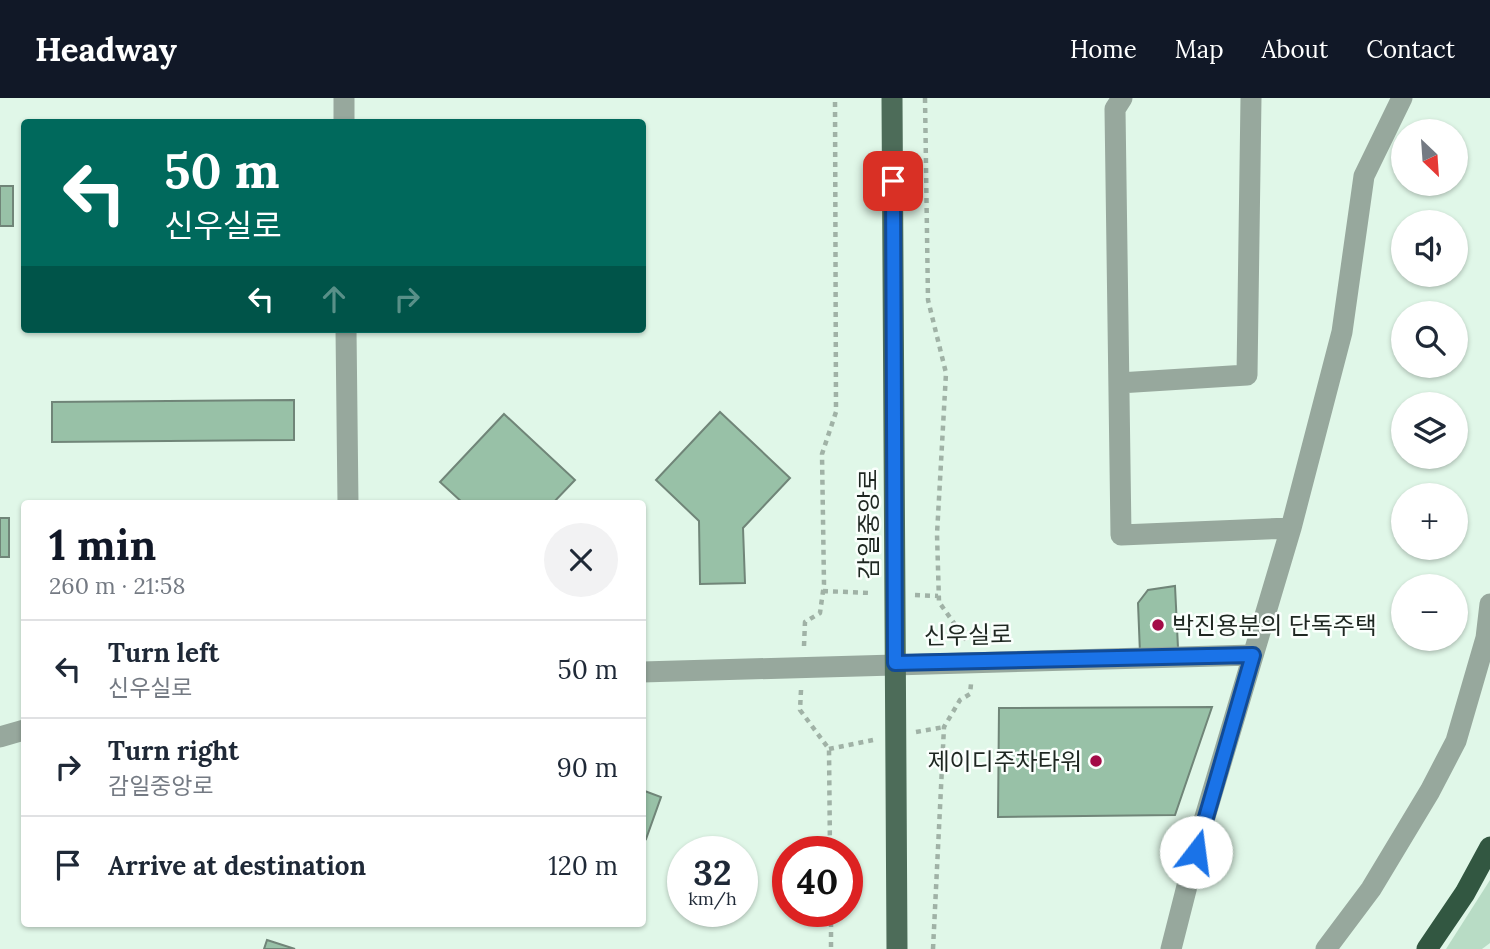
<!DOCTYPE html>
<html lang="en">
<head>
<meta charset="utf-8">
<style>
  body { margin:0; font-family:Lora,"Noto Sans KR",serif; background:#f2f2f3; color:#1f2937; height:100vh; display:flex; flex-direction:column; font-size:26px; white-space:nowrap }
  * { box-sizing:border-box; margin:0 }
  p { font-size:23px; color:#747a83 }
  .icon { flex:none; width:38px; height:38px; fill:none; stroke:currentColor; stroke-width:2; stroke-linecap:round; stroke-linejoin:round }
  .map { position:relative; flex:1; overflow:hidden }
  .drawer { position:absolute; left:21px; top:402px; width:625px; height:427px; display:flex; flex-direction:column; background:#fff; border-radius:7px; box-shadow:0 2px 5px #0004 }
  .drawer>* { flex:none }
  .banner { position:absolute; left:21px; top:21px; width:625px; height:214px; border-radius:7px; box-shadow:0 2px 5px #0004; background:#00695c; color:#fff; overflow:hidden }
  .needle { width:46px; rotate:155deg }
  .controls { position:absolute; left:1391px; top:21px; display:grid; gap:14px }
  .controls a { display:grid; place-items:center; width:77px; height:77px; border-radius:50%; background:#fff; box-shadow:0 2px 5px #0004; font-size:35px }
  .speed { position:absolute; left:667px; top:738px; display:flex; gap:14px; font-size:35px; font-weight:700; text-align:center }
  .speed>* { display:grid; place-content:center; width:91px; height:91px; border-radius:50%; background:#fff; box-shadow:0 2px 5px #0004; line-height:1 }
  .speed small { font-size:18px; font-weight:400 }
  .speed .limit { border:10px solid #d22; background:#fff; color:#111 }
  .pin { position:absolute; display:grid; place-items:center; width:60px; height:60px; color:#fff; margin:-30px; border-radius:14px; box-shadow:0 4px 10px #0006 }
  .me { position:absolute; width:77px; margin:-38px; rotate:15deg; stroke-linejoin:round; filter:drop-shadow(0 0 5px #0008) }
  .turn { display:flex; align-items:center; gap:24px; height:147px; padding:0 28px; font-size:32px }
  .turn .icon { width:91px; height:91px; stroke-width:2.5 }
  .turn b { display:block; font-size:49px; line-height:60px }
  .lanes { display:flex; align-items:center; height:66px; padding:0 28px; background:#0003; justify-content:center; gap:35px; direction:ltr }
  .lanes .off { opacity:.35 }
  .round { display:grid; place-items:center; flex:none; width:74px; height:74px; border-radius:37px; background:#f2f2f3 }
  .head { display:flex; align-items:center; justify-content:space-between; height:119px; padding:0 28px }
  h1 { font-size:42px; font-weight:700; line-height:52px; color:#111827 }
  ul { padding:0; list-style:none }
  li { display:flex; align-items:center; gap:21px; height:98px; padding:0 28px; border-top:2px solid #e0e1e3 }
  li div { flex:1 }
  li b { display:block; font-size:26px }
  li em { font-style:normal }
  header { display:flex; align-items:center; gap:42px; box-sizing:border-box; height:98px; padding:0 35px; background:#111827; color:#fff }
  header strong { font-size:33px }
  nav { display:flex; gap:38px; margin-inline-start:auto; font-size:24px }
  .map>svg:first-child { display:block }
  .green { fill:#b8dcc5 }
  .building { fill:#98c1a7; stroke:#708578; stroke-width:2 }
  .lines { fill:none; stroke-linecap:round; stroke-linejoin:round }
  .path { stroke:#a0b2a6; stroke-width:4.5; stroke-dasharray:5 5; stroke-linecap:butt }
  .minor { stroke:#97a89d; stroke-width:21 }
  .major { stroke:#4d6c59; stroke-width:21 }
  .highway { stroke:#325741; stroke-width:21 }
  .route-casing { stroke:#114b97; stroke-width:18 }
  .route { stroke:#1a73e8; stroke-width:12 }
  .poi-dot { fill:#a30b47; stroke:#fafffc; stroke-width:2.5 }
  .labels { text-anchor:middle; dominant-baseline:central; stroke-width:5; stroke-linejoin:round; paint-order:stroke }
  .street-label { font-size:24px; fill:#1e2721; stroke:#fafffc }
  .poi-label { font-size:24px; fill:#1e2721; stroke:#fafffc; text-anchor:start }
</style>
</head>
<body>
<header>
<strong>Headway</strong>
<nav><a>Home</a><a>Map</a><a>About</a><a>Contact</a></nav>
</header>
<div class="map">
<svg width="1490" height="851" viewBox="0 0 1490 851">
  <rect width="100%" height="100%" fill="#e0f7e8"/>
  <path class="green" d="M1490,782V845L1482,851H1446Z"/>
  <path class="building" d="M0,88H13V128H0Z
    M294,302V342L52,344V304Z
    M720,314L790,380L743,430L745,485L700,486L699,423L656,382Z
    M504,316L575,382L552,406H464L440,384Z
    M0,420H9V459H0Z
    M1175,488L1178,550L1140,555L1138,505L1148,492Z
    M1212,609L1175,717L998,719L999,610Z
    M642,692L661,699L646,741L642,739Z
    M267,842L295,851H264Z"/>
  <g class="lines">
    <path class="path" d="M925,0L928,202L946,275L937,436L939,504L966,542
      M823,493L871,495
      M915,497L938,498
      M804,548L805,524L820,515L824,486L822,356L836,314L835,0
      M801,592L800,612L829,651L830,754
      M916,634L944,629
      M829,651L873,642
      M831,814V851
      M933,851L944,629L960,602L970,596L971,586"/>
    <path class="minor" d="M344,0V24
      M1122,0L1115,11L1121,437L1291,430
      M346,231L348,406
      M1119,285L1247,277L1251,0
      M642,574L1253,557
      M0,639L24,632
      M1171,851L1202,729L1291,430L1342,234L1364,78L1402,0
      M1326,851L1371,791L1430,693L1456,643L1486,540L1490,506"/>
    <path class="major" d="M892,0L897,851"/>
    <path class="highway" d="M1427,851L1465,795L1490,749"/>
  </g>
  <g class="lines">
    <defs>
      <path id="route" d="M893,83L895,565L1253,557L1196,754"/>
    </defs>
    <use href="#route" class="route-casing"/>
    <use href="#route" class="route"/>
  </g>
  <g class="poi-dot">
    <circle cx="1158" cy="527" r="7"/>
    <circle cx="1096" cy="663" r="7"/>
  </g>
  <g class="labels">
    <g class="street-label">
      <text transform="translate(868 426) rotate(-90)">감일중앙로</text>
      <text transform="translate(968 537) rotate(-1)">신우실로</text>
    </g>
    <g class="poi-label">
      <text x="1172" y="527">박진용분의 단독주택</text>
      <text x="1082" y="663" text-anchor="end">제이디주차타워</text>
    </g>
  </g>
</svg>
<div class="controls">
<a><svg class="needle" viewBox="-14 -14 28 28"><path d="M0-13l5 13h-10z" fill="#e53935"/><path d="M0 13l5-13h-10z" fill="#747a83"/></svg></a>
<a><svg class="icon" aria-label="sound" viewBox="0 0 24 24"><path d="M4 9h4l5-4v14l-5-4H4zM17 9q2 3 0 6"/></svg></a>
<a><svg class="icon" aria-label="search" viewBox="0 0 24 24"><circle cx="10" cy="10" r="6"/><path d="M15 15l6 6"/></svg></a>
<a><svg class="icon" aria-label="layers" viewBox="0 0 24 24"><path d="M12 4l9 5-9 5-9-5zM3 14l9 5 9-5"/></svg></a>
<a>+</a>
<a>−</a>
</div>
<div class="speed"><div>32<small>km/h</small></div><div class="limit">40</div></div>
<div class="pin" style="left:893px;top:83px;background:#d93025"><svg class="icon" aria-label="arrive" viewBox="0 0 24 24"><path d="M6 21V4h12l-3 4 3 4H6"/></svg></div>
<svg class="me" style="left:1196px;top:754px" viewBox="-20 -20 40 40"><circle r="19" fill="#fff"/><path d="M0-13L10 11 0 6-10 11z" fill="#1a73e8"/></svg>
<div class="banner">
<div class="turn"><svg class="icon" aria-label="left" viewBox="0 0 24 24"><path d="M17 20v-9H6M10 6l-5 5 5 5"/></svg><div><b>50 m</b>신우실로</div></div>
<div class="lanes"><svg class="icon" aria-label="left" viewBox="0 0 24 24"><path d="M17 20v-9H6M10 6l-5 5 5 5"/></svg><svg class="icon off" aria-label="ahead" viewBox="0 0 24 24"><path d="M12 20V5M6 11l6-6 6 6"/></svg><svg class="icon off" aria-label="right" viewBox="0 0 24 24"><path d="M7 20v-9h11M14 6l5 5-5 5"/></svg></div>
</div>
<section class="drawer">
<div class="head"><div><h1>1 min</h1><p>260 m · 21:58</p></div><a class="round"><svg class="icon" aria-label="close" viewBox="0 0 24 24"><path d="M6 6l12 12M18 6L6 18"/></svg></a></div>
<ul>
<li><svg class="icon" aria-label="left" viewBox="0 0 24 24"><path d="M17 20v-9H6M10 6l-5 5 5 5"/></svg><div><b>Turn left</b><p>신우실로</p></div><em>50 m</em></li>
<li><svg class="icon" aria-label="right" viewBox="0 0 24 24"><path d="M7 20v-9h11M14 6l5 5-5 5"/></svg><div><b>Turn right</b><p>감일중앙로</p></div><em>90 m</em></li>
<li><svg class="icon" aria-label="arrive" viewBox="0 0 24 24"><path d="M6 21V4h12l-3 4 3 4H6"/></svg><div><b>Arrive at destination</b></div><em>120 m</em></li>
</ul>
</section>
</div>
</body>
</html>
